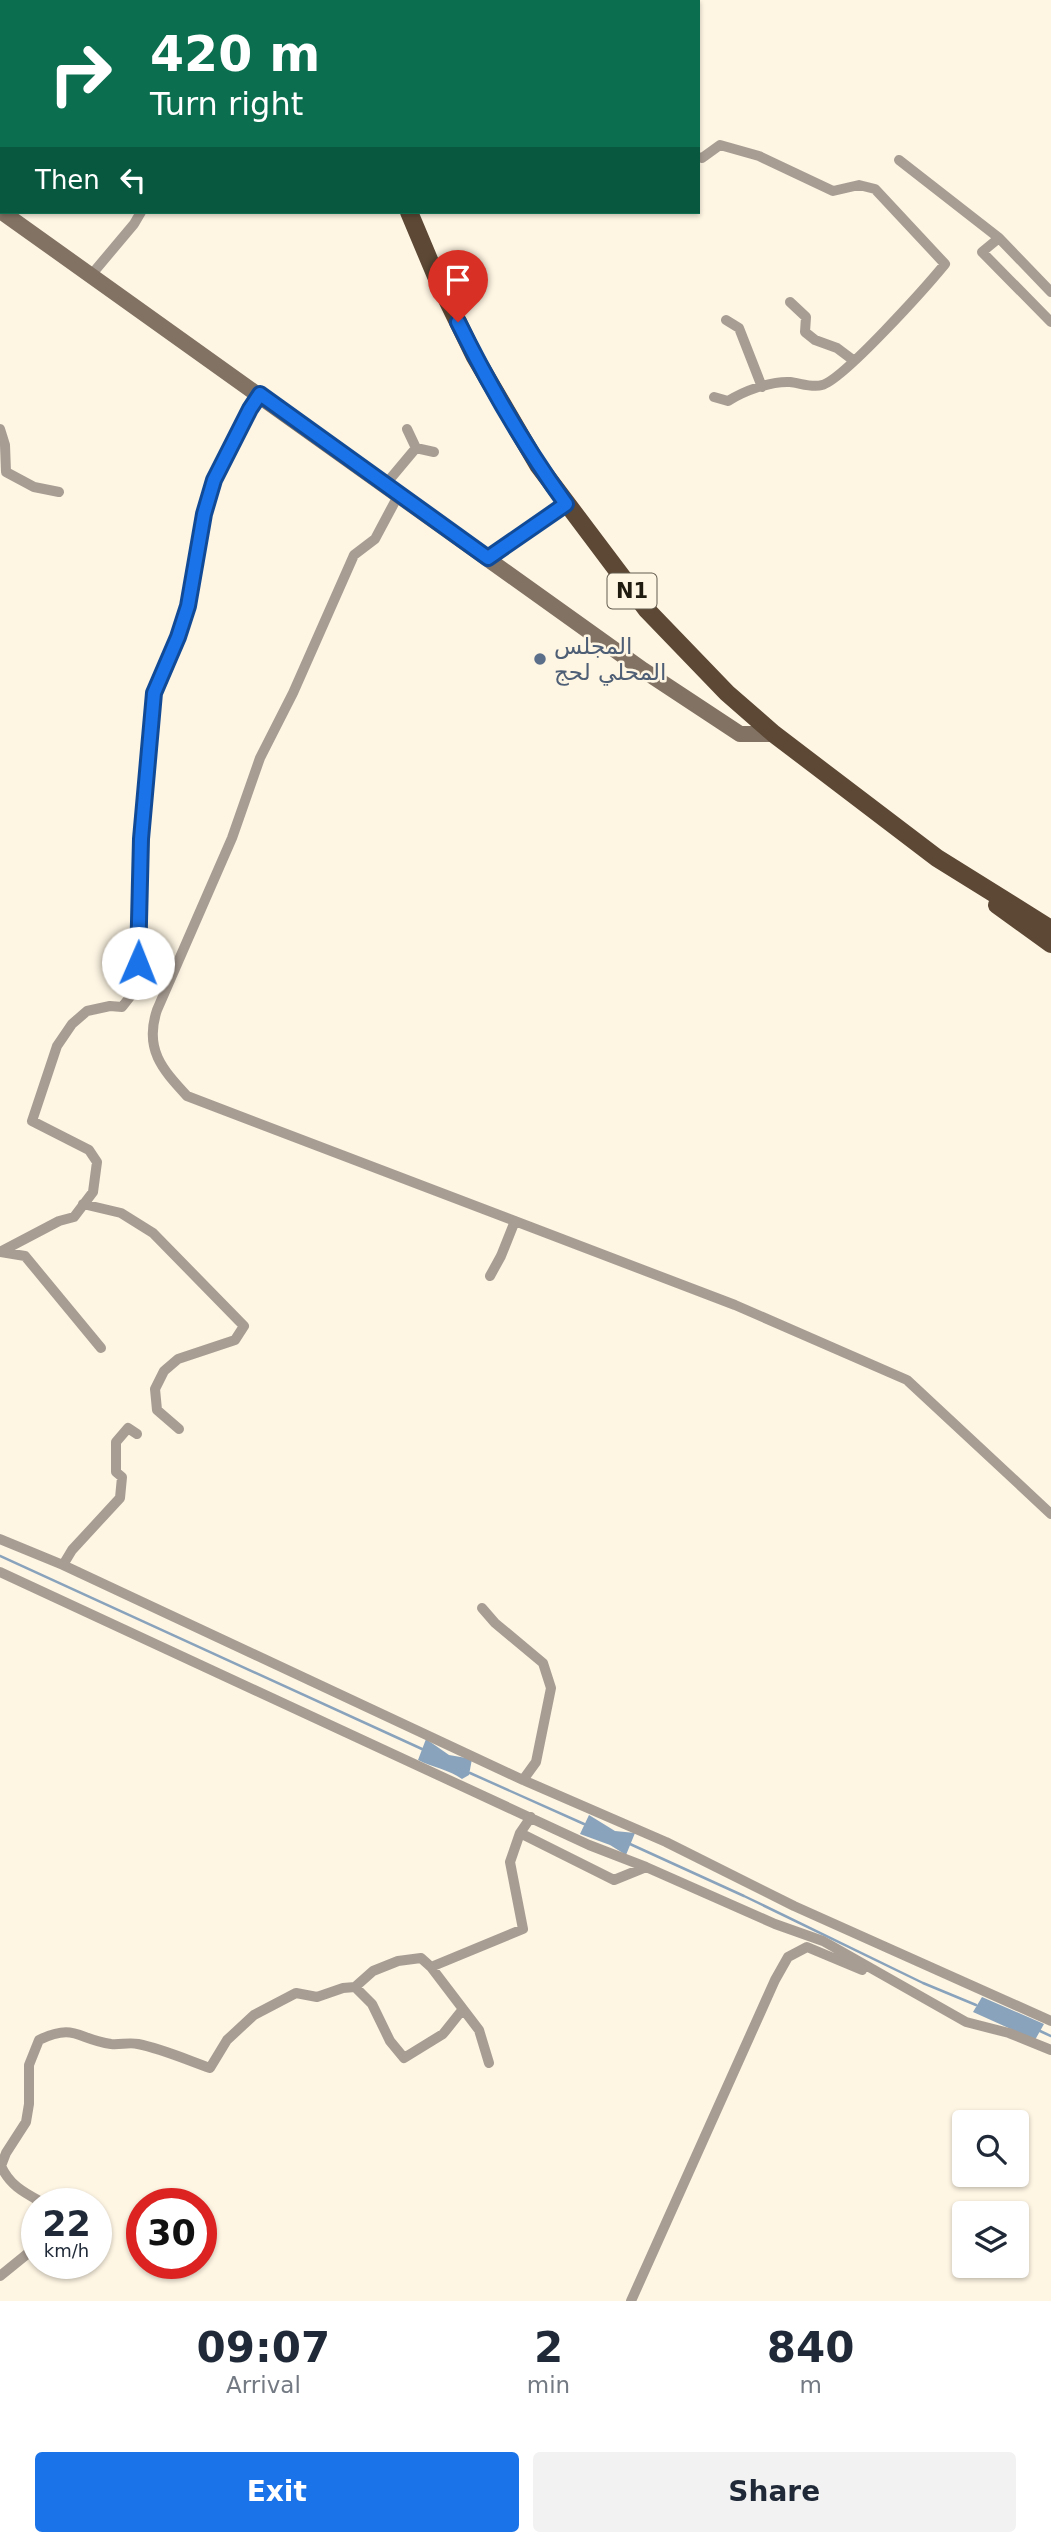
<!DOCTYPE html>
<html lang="en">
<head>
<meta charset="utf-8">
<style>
  body { margin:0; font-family:"DejaVu Sans","Noto Naskh Arabic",sans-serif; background:#f2f2f3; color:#1f2937; height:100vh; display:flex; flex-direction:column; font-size:26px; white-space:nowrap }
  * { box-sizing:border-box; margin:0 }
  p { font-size:23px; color:#747a83 }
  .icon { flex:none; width:38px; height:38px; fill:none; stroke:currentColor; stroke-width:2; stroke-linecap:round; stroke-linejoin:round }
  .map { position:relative; height:2301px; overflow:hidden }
  .panel { display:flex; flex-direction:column; background:#fff; flex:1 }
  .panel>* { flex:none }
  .guide { position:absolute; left:0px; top:0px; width:700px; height:214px; box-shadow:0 2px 5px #0004; background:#0b6e4f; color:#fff; overflow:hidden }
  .fabs { position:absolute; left:952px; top:2110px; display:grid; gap:14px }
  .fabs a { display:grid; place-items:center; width:77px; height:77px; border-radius:7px; background:#fff; box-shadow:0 2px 5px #0004; font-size:35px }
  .speed { position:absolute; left:21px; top:2188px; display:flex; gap:14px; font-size:35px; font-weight:700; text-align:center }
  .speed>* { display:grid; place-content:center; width:91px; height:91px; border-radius:50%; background:#fff; box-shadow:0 2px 5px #0004; line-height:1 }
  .speed small { font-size:18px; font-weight:400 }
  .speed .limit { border:10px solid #d22; background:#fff; color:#111 }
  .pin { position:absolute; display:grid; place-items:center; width:60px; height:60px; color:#fff; margin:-72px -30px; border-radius:50% 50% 50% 0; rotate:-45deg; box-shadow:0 0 7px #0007 }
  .pin .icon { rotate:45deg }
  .me { position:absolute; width:77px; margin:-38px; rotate:1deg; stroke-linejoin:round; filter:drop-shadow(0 0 5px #0008) }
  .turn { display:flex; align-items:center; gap:24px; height:147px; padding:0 35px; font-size:32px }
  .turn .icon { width:91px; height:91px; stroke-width:2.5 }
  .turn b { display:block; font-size:49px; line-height:60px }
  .then { display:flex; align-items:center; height:66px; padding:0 35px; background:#0003; gap:14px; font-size:26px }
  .eta { display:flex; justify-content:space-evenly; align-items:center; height:119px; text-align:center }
  .eta b { font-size:42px; font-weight:600; line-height:49px }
  .action { display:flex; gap:14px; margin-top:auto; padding:14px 35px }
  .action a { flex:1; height:80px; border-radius:7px; background:#1a73e8; color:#fff; font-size:28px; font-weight:600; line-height:80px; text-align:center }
  .action a+a { background:#f2f2f3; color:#1f2937 }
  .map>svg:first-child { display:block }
  .water { fill:#89a3bc }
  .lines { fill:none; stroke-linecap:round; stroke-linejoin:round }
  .stream { stroke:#89a3bc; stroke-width:2.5 }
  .minor { stroke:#a89d93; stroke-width:10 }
  .secondary { stroke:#827263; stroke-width:16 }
  .trunk { stroke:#5c4834; stroke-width:18 }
  .route-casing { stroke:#114b97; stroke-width:18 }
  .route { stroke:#1a73e8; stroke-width:12 }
  .service-dot { fill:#5c6f8a; stroke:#fef5e3; stroke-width:2.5 }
  .labels { text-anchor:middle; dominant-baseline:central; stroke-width:5; stroke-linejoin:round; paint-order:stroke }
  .shield { fill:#fef5e3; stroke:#635c4f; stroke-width:2 }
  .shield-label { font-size:21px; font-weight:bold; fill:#201b0f }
  .service-label { font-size:23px; fill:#4e5e75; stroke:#fef5e3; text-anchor:start }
</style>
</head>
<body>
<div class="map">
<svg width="1051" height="2301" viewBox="0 0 1051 2301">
  <rect width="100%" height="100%" fill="#fef5e3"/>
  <path class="water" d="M426,1739L449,1755L472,1759L469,1775L462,1779C450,1770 432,1767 418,1760Z
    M589,1815L615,1831L635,1833L626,1855L610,1845L580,1834Z
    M982,1997L1044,2024L1035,2040L973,2012Z"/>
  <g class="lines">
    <path class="stream" d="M0,1556L422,1749
      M470,1773L584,1824
      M630,1844L744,1896L923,1983L976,2005
      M1040,2031L1051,2036"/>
    <path class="minor" d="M92,0L95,2
      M494,0L497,2
      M39,2L40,0
      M284,2L285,0
      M400,2L401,0
      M0,58L2,55
      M0,78L2,79
      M698,157L702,158L720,145L759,156L833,191L859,185L875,189L945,264C927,286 843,380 822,385C812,388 800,383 790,382C770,381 744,391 728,401L714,397
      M899,160L999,238L1051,292
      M999,238L982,252L1051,322
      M92,274L134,224L141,212
      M790,302L806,317L805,332L815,340L837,348L853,360
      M726,320L739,328L762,387
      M0,429L5,445L6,472L34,487L59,492
      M407,429L416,448
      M385,485L416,448L434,452
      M399,494L375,539L354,555L293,693L260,758L232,838L157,1010C144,1049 162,1069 187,1096L735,1305L907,1380L1051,1514
      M83,1204L121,1213L153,1233L244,1326L235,1340L178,1359L164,1371L155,1389L157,1410L179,1429
      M0,1252L59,1221L74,1217L93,1192L97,1162L89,1150L32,1121L57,1046L72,1024L87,1011L110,1006L122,1007L137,988L140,839L154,693L178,637L188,606L204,514L214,480L250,409L260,394
      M0,1252L25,1256L101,1348
      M490,1276L501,1256L515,1221
      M0,1539L63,1565L523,1780L666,1842L794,1906L1051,2021
      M63,1565L72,1550L120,1498L122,1477L116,1472V1442L128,1428L137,1434
      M0,1572L589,1845L646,1867L775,1924L823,1941L966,2022L1009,2033L1051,2050
      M482,1608L495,1623L543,1663L551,1688L536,1762L523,1780
      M520,1833L614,1880L646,1867
      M431,1967L479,2030L489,2063
      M355,1987L372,2004L390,2041L404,2058L443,2034L463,2009
      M43,2203C25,2193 10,2186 1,2166L6,2153L26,2122L29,2104V2065L39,2040C75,2023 77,2039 111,2044C120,2045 129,2042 138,2044C163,2049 187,2060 210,2068L227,2040L254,2015L296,1993L317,1997L343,1988L355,1987L373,1971L398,1961L421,1958L431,1967L523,1929L510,1862L520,1833L531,1817
      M0,2276L37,2246
      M631,2301L775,1980L788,1957L807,1947L862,1970"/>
    <path class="secondary" d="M2,212L643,670L740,734H774
      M488,558L566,504"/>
    <path class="trunk" d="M338,0L339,2
      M409,212L438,281L475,357L538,465L647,610L727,693L774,734L937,858L1051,929
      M997,905L1051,944"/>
  </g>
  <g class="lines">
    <defs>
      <path id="route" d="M138,963L141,839L154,693L178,637L188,606L204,514L214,480L250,409L260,394L488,558L566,504C525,447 489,385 458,322"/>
    </defs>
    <use href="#route" class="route-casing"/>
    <use href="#route" class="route"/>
  </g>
  <circle class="service-dot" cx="540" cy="659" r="7"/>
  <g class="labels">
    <rect class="shield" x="607.5" y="573.5" width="49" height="35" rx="5"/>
    <g class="shield-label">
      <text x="632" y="591">N1</text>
    </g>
    <g class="service-label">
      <text x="554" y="646">المجلس<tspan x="554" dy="26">المحلي لحج</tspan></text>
    </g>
  </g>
</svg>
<div class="fabs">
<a><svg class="icon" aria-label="search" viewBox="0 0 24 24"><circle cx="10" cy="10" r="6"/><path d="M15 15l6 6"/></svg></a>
<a><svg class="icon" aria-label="layers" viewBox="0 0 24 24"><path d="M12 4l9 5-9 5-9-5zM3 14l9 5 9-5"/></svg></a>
</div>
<div class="speed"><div>22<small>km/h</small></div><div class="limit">30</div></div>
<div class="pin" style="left:458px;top:322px;background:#d93025"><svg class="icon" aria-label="arrive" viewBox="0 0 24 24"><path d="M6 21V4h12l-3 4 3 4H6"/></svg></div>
<svg class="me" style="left:138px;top:963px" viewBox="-20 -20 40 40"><circle r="19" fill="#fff"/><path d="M0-13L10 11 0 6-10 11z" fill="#1a73e8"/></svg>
<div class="guide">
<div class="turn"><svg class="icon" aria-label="right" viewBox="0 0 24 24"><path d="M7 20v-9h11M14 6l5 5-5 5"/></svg><div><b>420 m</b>Turn right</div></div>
<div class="then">Then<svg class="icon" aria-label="left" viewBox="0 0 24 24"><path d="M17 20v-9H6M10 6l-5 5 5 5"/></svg></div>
</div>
</div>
<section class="panel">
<div class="eta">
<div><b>09:07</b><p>Arrival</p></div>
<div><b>2</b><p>min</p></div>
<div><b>840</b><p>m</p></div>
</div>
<div class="action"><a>Exit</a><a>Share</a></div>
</section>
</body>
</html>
